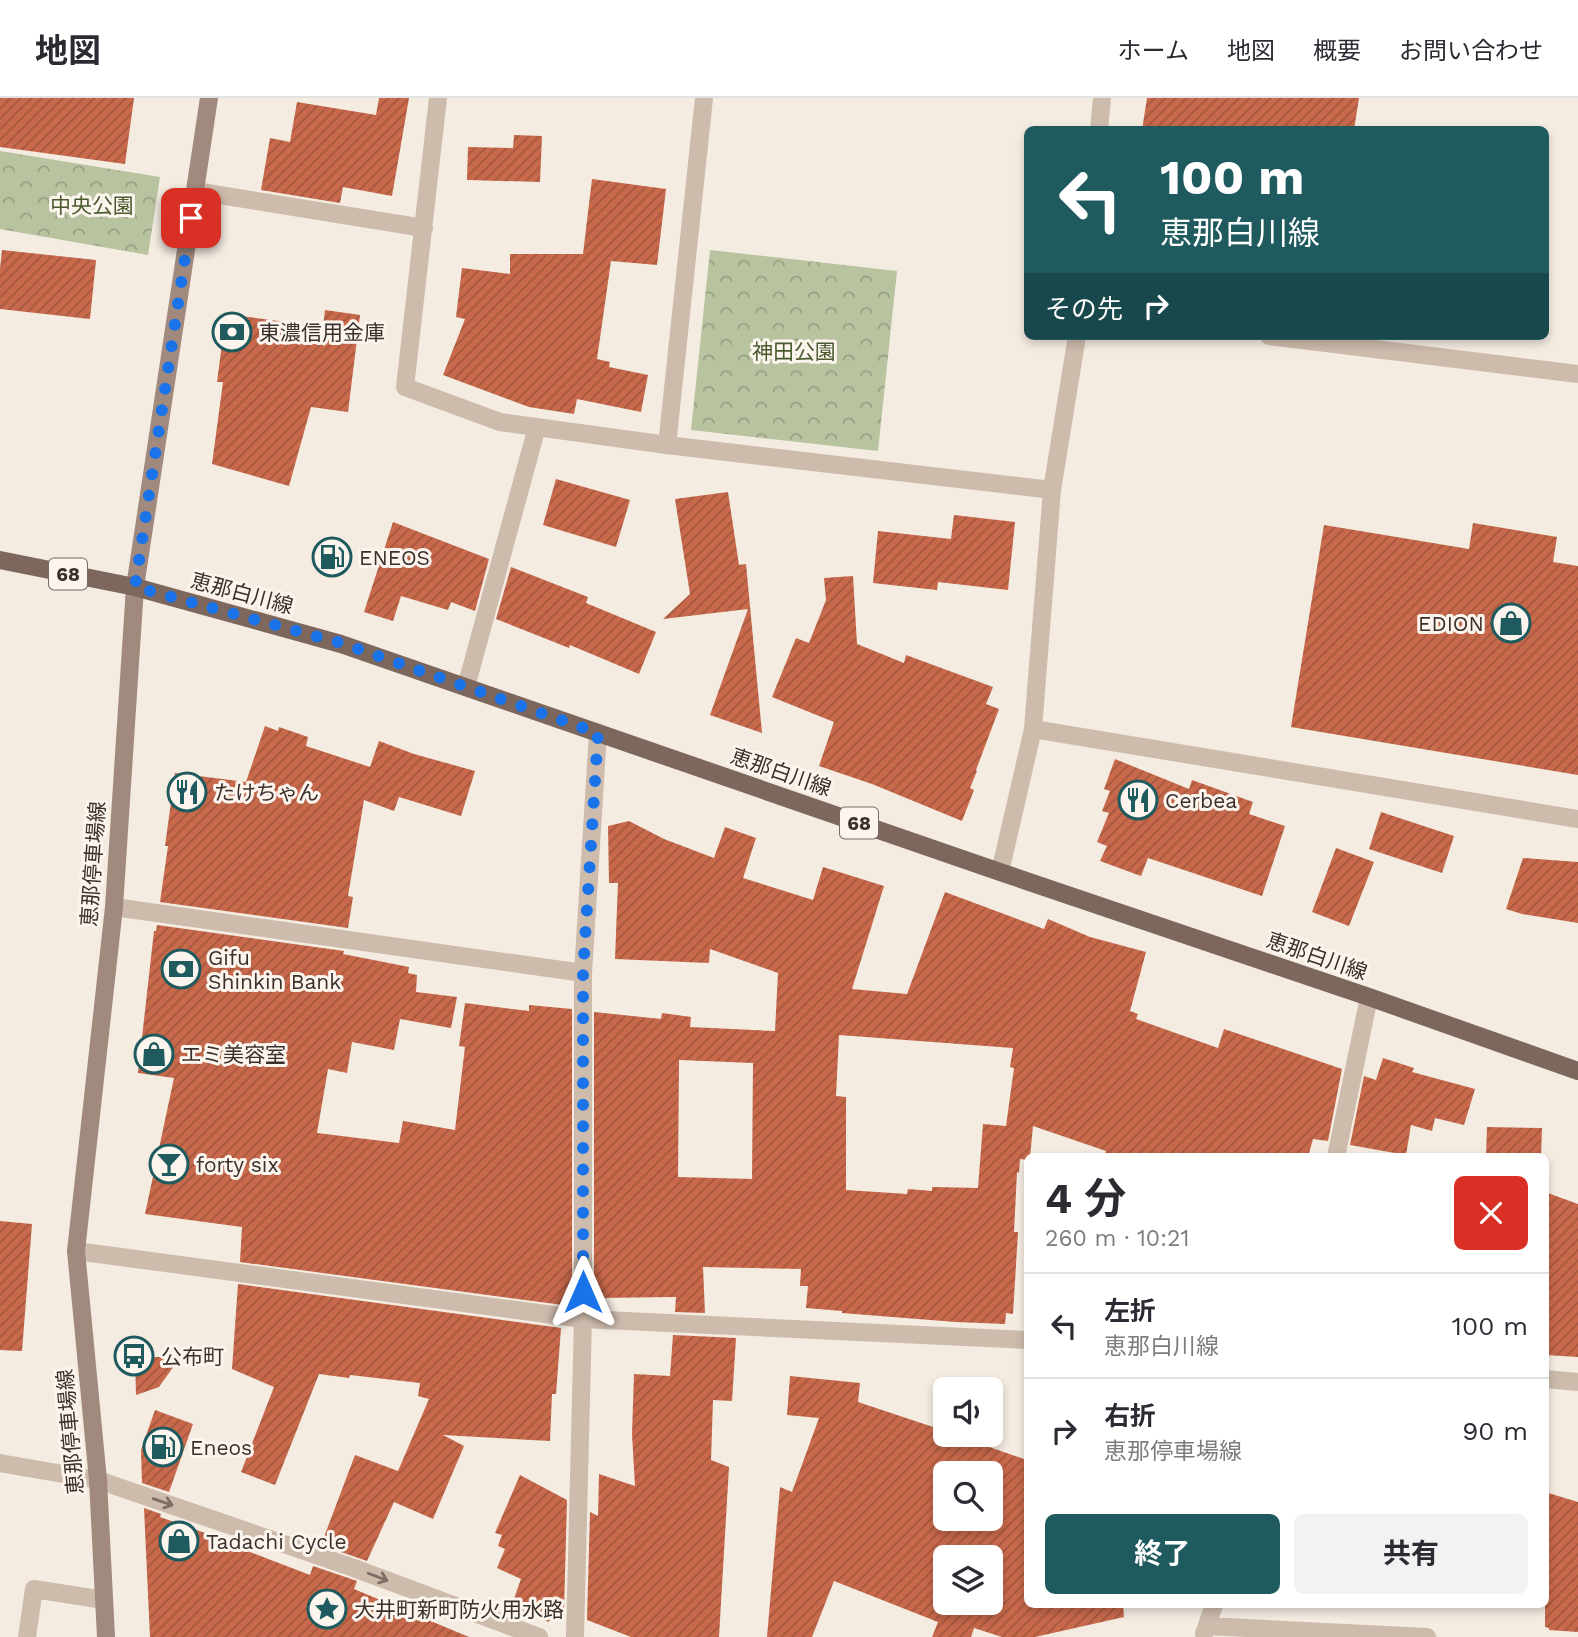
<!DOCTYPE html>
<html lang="ja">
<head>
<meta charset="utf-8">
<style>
  body { margin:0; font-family:"Work Sans","Noto Sans JP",sans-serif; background:#f2f2f3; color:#2b2b33; height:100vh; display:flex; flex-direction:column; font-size:26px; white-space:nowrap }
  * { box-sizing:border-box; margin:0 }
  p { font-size:23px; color:#7c7c81 }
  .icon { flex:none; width:38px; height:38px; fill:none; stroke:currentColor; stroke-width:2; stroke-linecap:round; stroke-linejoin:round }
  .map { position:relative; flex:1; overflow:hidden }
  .details { position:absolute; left:1024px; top:1055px; width:525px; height:455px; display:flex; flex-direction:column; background:#fff; border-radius:10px; box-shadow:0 4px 10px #0003 }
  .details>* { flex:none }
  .top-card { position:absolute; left:1024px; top:28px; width:525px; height:214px; border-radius:10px; box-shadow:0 4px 10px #0003; background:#1f5a5e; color:#fff; overflow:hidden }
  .tools { position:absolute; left:933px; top:1279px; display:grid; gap:14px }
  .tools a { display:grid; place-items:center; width:70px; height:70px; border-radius:10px; background:#fff; box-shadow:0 4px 10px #0003; font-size:35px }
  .pin { position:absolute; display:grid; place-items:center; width:60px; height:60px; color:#fff; margin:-30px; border-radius:14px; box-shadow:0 4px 10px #0006 }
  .me { position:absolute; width:77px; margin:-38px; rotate:0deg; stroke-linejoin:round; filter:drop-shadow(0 0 5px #0008) }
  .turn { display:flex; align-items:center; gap:24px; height:147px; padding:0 21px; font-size:32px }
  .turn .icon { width:91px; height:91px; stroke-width:2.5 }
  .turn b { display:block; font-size:49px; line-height:60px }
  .then { display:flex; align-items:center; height:66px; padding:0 21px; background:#0003; gap:14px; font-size:26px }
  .round { display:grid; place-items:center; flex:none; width:74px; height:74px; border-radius:10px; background:#f2f2f3 }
  .summary { display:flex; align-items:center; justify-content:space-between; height:119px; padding:0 21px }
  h1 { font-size:42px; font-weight:700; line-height:52px }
  .cta { display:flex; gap:14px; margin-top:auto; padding:14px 21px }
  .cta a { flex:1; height:80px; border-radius:10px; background:#1f5a5e; color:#fff; font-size:28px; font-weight:700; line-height:80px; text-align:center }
  .cta a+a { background:#f2f2f3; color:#2b2b33 }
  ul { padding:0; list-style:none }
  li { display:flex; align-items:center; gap:21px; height:105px; padding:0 21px; border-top:2px solid #e1e1e2 }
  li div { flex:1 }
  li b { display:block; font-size:26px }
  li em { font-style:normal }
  header { display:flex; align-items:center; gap:42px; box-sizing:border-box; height:98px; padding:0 35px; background:#fff; border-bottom:2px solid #e1e1e2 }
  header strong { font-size:33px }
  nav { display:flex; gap:38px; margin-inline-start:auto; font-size:24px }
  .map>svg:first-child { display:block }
  .park { fill:url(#park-crowns) }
  .building { fill:url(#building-hatch); fill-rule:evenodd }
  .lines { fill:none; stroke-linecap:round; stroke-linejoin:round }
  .minor { stroke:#cdbbac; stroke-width:18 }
  .secondary { stroke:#a18a7d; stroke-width:18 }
  .primary { stroke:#7d675c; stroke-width:18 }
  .oneway { stroke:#7d6f65 }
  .route { stroke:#1a73e8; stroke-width:12; stroke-dasharray:0 21.6 }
  .labels { text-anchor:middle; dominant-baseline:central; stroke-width:6; stroke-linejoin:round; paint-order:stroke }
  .shield { fill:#fbf5ee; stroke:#756b66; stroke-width:2 }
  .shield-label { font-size:19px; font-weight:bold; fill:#3b302b }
  .park-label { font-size:21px; fill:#4a5a2e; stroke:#fbf5ee }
  .poi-label { font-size:21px; fill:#3b302b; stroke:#fbf5ee; text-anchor:start }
  .street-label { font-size:21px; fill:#3b302b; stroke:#fbf5ee }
</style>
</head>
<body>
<header>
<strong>地図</strong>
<nav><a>ホーム</a><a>地図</a><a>概要</a><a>お問い合わせ</a></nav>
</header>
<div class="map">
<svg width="1578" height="1539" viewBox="0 0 1578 1539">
  <defs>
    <pattern id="park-crowns" width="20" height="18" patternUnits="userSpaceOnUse" patternTransform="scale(1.75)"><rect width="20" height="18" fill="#b8c4a0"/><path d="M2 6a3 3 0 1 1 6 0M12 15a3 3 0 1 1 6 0" fill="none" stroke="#97a083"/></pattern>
    <pattern id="building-hatch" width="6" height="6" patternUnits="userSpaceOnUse" patternTransform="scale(1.75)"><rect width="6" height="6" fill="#c8694b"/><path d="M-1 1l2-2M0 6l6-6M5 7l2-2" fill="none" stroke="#a4573f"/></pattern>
  </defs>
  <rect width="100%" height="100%" fill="#f4ebe1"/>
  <path class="park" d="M0,53L160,79L148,157L0,131Z
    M710,152L897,173L878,353L691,332Z"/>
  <path class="building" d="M0,0H134L125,66L0,49Z
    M379,0H409L392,98L343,89L340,105L261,92L270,40L290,44L297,4L376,17Z
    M1147,0H1359L1354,32H1142Z
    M514,37L542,38L540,84L467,82L468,49L513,50Z
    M592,81L666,91L657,167L611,163L597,261L610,264L609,269L648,277L641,314L577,301L574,316L529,309L443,277L465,221L456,219L462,170L510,176V156H583Z
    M2,152L96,162L90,221L0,211V171Z
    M325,212L360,217L348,314L311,309L289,388L212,366L223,284H217L226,216L323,229Z
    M556,381L630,402L616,449L543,427Z
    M728,394L739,467L746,466L762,635L710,617L748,511L663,521L690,496L675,401Z
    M954,417L1015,424L1008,492L938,484L937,492L873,485L878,433L951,441Z
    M393,424L489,461L475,513L451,504L448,512L401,498L393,523L364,514Z
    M1473,425L1557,439L1553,464L1578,468V677L1291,629L1324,427L1469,451Z
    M511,469L588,499L586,505L656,534L639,576L570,547L569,550L496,521Z
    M853,478L857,546L904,565L906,557L993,589L986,606L999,611L976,672L977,673L970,690L974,692L962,723L872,686L819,668L834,624L772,599L796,540L809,545L826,502L824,480Z
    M265,628L278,633L279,629L308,639L306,648L370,669L379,643L414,656L475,673L461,718L399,699L394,713L364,702L348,798L353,799L348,830L160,804L168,748H165L175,675L246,684Z
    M1115,661L1189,691L1192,682L1253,704L1249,716L1285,728L1262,798L1148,760L1141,778L1100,763L1107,748L1097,744L1109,715L1102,713L1110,693L1104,691Z
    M1381,714L1454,738L1442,775L1369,751Z
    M629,723L664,741L714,760L725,729L756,740L743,780L813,802L823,769L884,788L852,891L907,896L945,794L1044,831L1048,821L1090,839L1146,854L1130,913L1138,916L1136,921L1218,950L1224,931L1342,971L1328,1043L1313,1041L1308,1059H1104L1106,1053L1033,1028L1030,1059H1027V1062L1020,1061L1019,1075L1017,1074L1014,1134H1018L1013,1216L1006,1215L1005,1226L956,1224L842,1215V1213L806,1210L808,1188H800L801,1171L703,1169L705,1215L675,1214L676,1199L594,1200V914L661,921L662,915L691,919L690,929L775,933L778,875L710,851L709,865L615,861L618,785H609L608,728ZM839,937L1013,950L1010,969L1014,970L1006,1028L983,1026L978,1090L932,1089V1093L908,1091L907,1096L846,1092V999L836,998ZM679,962L753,965L752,1081L678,1079Z
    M1336,750L1374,764L1349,828L1312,814Z
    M1523,760L1578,764V825L1522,816L1506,811Z
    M157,827L344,853L343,856L409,869L408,875L417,877L416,894L457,899L451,930L400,921L394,952L352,944L347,975L328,971L317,1035L399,1045L403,1023L455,1032L465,949L459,948L465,905L529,913V907L572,911V1200H564L563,1207L240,1164L242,1129L145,1116L174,980L138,975L154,833H156Z
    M1383,960L1414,970L1412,974L1475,991L1464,1027L1435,1020L1432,1033L1411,1027L1406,1057L1350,1047L1364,978L1376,982Z
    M1487,1029L1542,1030L1541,1059H1486Z
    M1545,1094L1578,1106V1259L1545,1257Z
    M0,1123L32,1126L22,1253L0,1252Z
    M238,1186L561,1230L556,1296H552L550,1343L443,1337L464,1348L433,1421L394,1404L367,1463L321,1447L355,1357L398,1373L429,1301L418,1298L420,1285L350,1277L349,1280L319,1276L275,1387L241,1374L274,1289L232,1271Z
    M673,1237L736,1240L732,1303L713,1302L711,1362L729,1369L719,1539H631L587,1522L590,1414L598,1418L599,1376L635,1388L632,1336L634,1276L670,1278Z
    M181,1258L159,1289L136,1297L135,1260Z
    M790,1278L860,1285L858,1304L945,1333V1337H955L1027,1362V1507H1123L1124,1519L1035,1539H1002L974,1530L971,1539H932L938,1524L834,1483L812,1539H767L780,1389L792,1394L819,1320L787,1317ZM945,1376H990V1421H945ZM945,1460H990V1505H945Z
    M155,1312L193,1326L169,1394L142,1385L141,1352Z
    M520,1377L567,1402L564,1513L554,1509L549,1524L511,1509L521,1481L497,1470L505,1451L498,1448L502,1437L495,1435Z
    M1545,1394L1578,1404V1534L1549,1532V1530L1545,1529Z
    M144,1410L161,1416L160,1419L225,1442L224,1444L310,1477L313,1468L357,1483L354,1491L469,1539H150Z"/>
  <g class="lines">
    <path class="minor" d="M438,0L405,289L500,324L667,347L1052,392
      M1099,32L1102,0
      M195,93L424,130
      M1269,238L1578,276
      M667,347L704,0
      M466,589L537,329
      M1033,631L1578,721
      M1000,774L1033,631L1052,392L1077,238
      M114,809L583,875
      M1336,1059L1369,899
      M76,1153L583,1221L1027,1242
      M1545,1281L1578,1284
      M0,1365L98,1382L351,1469L539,1539
      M1207,1528L1427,1539
      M1204,1536L1214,1507
      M27,1539L34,1491L104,1502
      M575,1539L583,1221V875L598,635"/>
    <path class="secondary" d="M106,1539L98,1382L76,1153L114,809L135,489L209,0"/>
    <path class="primary" d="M0,462L135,489L341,546L1000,774L1369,899L1578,973"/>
  </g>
  <defs><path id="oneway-shaft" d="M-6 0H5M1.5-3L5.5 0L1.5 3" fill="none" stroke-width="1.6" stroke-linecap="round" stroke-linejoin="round" transform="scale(1.75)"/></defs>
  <g class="oneway">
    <use href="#oneway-shaft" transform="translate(163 1404) rotate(19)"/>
    <use href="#oneway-shaft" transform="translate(378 1479) rotate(21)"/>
  </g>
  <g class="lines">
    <path class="route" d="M191,120L135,489L341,545L598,635L583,874V1194"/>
  </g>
  <defs>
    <symbol id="bank-ring" viewBox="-11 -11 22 22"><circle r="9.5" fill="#fbf5ee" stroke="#1f5a5e" stroke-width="1.5"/><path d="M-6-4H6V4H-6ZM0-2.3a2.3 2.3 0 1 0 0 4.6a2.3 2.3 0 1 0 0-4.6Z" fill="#1f5a5e"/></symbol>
    <symbol id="fuel-ring" viewBox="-11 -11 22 22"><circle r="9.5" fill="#fbf5ee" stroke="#1f5a5e" stroke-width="1.5"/><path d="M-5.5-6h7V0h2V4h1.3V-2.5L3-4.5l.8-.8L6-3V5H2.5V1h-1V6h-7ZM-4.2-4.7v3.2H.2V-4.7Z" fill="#1f5a5e"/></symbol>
    <symbol id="shop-ring" viewBox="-11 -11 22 22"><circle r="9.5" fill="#fbf5ee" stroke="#1f5a5e" stroke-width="1.5"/><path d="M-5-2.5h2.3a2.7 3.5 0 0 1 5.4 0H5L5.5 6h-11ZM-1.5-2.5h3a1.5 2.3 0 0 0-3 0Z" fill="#1f5a5e"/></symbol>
    <symbol id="restaurant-ring" viewBox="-11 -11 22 22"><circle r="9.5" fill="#fbf5ee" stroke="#1f5a5e" stroke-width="1.5"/><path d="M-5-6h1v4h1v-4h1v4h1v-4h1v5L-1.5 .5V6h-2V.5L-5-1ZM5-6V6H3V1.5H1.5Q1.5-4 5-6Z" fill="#1f5a5e"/></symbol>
    <symbol id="bar-ring" viewBox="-11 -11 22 22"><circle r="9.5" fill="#fbf5ee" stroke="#1f5a5e" stroke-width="1.5"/><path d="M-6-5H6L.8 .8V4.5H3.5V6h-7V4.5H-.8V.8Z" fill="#1f5a5e"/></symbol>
    <symbol id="bus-ring" viewBox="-11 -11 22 22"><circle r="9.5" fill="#fbf5ee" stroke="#1f5a5e" stroke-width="1.5"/><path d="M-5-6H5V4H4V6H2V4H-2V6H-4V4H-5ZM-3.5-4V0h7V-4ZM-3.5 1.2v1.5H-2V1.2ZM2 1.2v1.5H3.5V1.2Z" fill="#1f5a5e"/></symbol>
    <symbol id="sight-ring" viewBox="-11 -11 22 22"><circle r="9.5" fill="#fbf5ee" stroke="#1f5a5e" stroke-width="1.5"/><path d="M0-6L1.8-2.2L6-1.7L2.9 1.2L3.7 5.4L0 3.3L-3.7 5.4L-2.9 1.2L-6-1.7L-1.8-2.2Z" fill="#1f5a5e"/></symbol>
  </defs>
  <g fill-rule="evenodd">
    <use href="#bank-ring" x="210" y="212" width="44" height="44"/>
    <use href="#fuel-ring" x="310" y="437" width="44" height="44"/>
    <use href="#shop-ring" x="1489" y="503" width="44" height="44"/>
    <use href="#restaurant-ring" x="165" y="672" width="44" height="44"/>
    <use href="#restaurant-ring" x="1116" y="680" width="44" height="44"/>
    <use href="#bank-ring" x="159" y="849" width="44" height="44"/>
    <use href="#shop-ring" x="132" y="934" width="44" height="44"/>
    <use href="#bar-ring" x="147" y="1044" width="44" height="44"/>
    <use href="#bus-ring" x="112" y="1236" width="44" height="44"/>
    <use href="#fuel-ring" x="141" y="1327" width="44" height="44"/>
    <use href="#shop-ring" x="157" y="1421" width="44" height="44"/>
    <use href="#sight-ring" x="305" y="1489" width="44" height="44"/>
  </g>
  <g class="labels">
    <g class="shield">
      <rect x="49" y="460.5" width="38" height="31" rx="5"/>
      <rect x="840" y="709.5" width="38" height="31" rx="5"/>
    </g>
    <g class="shield-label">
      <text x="68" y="476">68</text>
      <text x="859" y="725">68</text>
    </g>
    <g class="park-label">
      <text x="92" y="107">中央公園</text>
      <text x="794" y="253">神田公園</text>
    </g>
    <g class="poi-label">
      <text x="259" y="234">東濃信用金庫</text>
      <text x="359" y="459">ENEOS</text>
      <text x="1484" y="525" text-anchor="end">EDION</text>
      <text x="214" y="694">たけちゃん</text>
      <text x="1165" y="702">Cerbea</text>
      <text x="208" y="859">Gifu<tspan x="208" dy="24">Shinkin Bank</tspan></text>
      <text x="181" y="956">エミ美容室</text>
      <text x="196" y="1066">forty six</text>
      <text x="161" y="1258">公布町</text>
      <text x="190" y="1349">Eneos</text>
      <text x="206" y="1443">Tadachi Cycle</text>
      <text x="354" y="1511">大井町新町防火用水路</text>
    </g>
    <g class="street-label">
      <text transform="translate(242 495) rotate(15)">恵那白川線</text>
      <text transform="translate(781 674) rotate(19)">恵那白川線</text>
      <text transform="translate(93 766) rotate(-86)">恵那停車場線</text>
      <text transform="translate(1317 858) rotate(19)">恵那白川線</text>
      <text transform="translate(70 1334) rotate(-95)">恵那停車場線</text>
    </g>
  </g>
</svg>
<div class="tools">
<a><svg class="icon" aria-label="sound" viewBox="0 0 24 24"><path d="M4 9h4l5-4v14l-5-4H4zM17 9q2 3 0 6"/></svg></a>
<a><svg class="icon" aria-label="search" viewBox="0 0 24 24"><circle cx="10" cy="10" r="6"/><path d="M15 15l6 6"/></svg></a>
<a><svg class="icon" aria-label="layers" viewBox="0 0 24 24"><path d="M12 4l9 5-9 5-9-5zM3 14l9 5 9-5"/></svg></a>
</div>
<div class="pin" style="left:191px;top:120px;background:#d93025"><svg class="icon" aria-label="arrive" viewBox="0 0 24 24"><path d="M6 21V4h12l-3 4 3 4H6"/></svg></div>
<svg class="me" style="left:583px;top:1194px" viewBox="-20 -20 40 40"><path d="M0-17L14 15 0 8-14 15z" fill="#1a73e8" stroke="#fff" stroke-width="4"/></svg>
<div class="top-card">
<div class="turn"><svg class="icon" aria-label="left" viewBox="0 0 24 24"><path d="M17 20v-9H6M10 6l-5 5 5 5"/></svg><div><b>100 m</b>恵那白川線</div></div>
<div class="then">その先<svg class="icon" aria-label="right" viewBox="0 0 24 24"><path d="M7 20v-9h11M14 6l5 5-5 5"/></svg></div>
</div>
<section class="details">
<div class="summary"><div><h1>4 分</h1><p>260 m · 10:21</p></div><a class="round" style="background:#d93025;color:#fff"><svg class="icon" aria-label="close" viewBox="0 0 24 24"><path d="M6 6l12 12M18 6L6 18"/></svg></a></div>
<ul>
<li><svg class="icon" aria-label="left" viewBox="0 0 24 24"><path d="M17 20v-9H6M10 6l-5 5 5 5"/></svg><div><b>左折</b><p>恵那白川線</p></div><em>100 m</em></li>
<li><svg class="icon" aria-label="right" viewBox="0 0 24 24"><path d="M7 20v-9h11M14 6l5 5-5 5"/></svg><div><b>右折</b><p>恵那停車場線</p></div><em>90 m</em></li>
</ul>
<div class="cta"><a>終了</a><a>共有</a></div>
</section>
</div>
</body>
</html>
